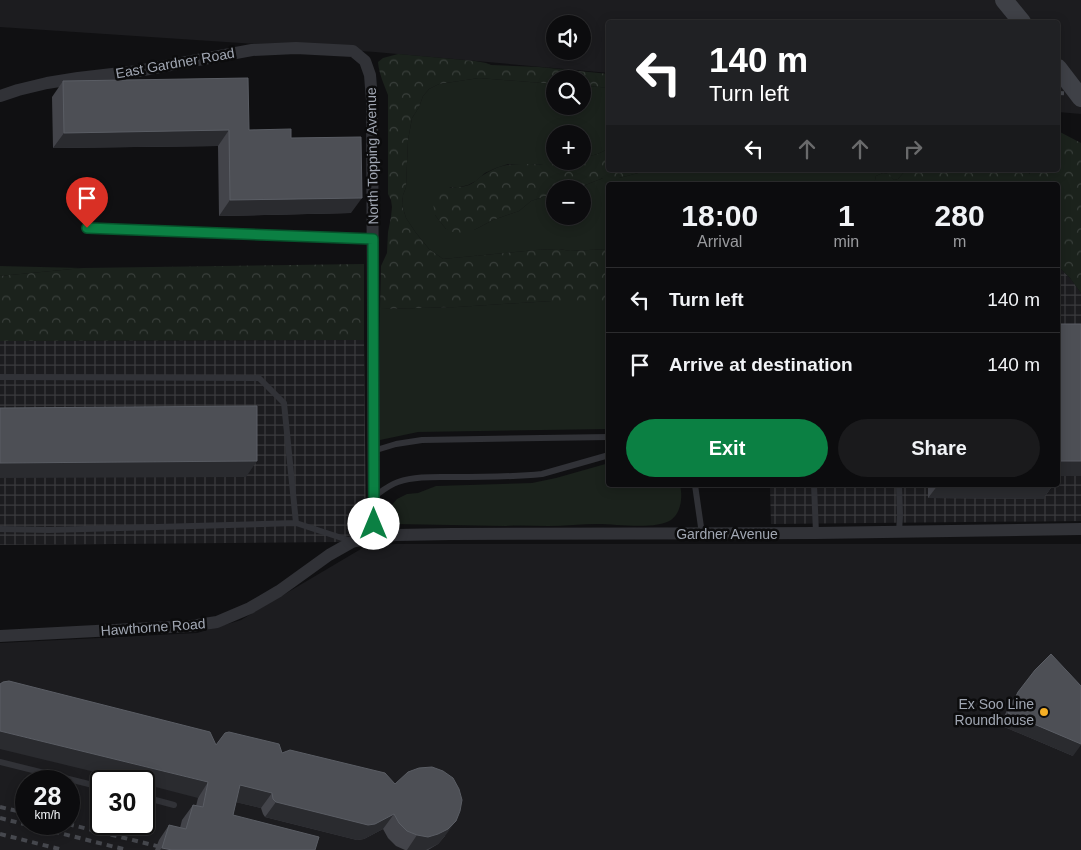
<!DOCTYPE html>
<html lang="en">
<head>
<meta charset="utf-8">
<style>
  body { margin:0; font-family:Helvetica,sans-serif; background:#1a1a1c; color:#f1f3f6; height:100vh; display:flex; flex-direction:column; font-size:19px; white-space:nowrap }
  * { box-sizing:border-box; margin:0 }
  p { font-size:16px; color:#9a9b9e }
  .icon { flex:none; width:28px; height:28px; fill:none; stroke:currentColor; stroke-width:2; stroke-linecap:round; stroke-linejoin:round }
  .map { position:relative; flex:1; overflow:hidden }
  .drawer { position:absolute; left:606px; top:182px; width:454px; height:305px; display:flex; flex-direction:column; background:#0c0c0e; border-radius:5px; box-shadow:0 2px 12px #0003,0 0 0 1px #2c2c2e }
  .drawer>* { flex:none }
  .top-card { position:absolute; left:606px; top:20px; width:454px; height:152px; border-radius:5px; box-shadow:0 2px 12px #0003,0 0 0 1px #2c2c2e; background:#202124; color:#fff; overflow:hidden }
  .tools { position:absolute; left:546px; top:15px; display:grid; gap:10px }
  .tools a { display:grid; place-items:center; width:45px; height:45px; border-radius:50%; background:#0c0c0e; box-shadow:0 2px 12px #0003,0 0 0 1px #2c2c2e; font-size:25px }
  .speed { position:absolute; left:15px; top:770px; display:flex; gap:10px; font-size:25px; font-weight:700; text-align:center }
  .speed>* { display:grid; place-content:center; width:65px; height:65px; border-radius:50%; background:#0c0c0e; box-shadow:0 2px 12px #0003,0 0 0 1px #2c2c2e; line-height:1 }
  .speed small { font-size:12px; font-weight:400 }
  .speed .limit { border:2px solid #111; border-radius:8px; background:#fff; color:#111 }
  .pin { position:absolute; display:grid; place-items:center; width:42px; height:42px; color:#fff; margin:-51px -21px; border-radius:50% 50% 50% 0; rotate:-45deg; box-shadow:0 0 5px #0007 }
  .pin .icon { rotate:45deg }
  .me { position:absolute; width:55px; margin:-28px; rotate:0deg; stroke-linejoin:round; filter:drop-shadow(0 0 4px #0008) }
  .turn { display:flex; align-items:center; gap:18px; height:105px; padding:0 20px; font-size:22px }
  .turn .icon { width:65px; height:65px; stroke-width:2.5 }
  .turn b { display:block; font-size:35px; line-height:42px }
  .lanes { display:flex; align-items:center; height:48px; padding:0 20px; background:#0003; justify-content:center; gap:25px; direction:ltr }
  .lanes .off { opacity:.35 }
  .eta { display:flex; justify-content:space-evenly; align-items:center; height:85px; text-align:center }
  .eta b { font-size:30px; font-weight:600; line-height:35px }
  .primary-button { display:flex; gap:10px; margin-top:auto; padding:10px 20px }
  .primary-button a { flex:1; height:58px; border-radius:30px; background:#0b8043; color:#fff; font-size:20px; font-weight:600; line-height:58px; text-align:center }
  .primary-button a+a { background:#1a1a1c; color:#f1f3f6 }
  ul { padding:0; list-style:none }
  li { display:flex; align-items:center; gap:15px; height:65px; padding:0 20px; border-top:1px solid #2c2c2e }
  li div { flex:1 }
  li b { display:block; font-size:19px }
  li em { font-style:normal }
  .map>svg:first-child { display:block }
  .built { fill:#1c1c1f; fill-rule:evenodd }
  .industrial { fill:url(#industrial-grid) }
  .grass { fill:#1b221c }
  .forest { fill:url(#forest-crowns) }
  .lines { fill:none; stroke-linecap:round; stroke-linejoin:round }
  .lane { stroke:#313237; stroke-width:6 }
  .street { stroke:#313237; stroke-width:12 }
  .secondary { stroke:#3f4147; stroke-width:18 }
  .rail { stroke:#46484e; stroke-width:4; stroke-dasharray:6 5; stroke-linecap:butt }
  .secondary-bridge { stroke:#3f4147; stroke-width:18 }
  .wall { fill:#43444a }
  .shaded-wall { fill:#2a2b2f }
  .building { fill:#4d4f55; stroke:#5a5d64 }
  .route-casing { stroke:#07532c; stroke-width:12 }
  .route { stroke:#0b8043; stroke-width:9 }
  .poi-dot { fill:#f5af25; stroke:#0c0c0d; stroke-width:2 }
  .labels { text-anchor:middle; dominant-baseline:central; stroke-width:5; stroke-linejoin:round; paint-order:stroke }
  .street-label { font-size:14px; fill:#a1a7b3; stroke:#0c0c0d }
  .poi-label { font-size:14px; fill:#a1a7b3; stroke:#0c0c0d; text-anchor:end }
</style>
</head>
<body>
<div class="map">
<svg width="1081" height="850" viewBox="0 0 1081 850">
  <defs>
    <pattern id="industrial-grid" width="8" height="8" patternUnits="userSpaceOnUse" patternTransform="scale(1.25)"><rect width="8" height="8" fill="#1c1c1f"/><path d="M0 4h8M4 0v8" fill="none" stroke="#3a3a3d"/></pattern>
    <pattern id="forest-crowns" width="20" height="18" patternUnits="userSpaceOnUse" patternTransform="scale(1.25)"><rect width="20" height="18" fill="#1b221c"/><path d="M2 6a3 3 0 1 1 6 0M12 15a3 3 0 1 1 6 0" fill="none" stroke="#393f3b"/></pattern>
  </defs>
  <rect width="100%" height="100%" fill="#101012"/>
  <path class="built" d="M0,0H1081V114L1058,112V22H609V73L375,52L0,27ZM555,24H582V51H555Z
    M395,544H1081V850H0V643L197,633L241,620L366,546ZM26,781H69V824H26ZM101,781H144V824H101Z"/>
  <path class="industrial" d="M1058,266L1070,278L1081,293V521L771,524L770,485H1058Z
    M364,340L366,533L340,542L0,545V341Z"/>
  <path class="grass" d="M479,78L555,84V106H582L583,86L600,87L609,88V148C600,154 592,156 583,157L582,134H555V161H564L550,164H508L496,168L485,173L476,181L468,185L460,187H450L435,215L446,229L474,230L493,220L519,211L531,201L555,193V216H582V189H575L603,178H619L638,173L656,170H906L898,179L894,180L888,174L883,173L876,176L874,185H609V249L570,251L559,249L536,250L443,259L429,249L416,233L406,218L402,205L403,195L406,187L408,140L412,118L419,107L423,96L429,89L439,84Z
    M0,266L83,268L0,276Z
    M551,301H609V429L418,432L380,440V309L457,307Z
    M609,463V485H680C683,497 681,513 671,520C656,530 616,524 598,524C581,524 565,526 548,526C534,526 520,525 506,526L395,524L388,522L386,518L390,507L397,499L407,494L418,493L436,486L532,483L556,478Z"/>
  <path class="forest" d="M398,54L475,61L486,63L491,65L539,67L609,74V88L600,87L583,86L582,79H555V84L479,78L439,84L429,89L423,96L419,107L412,118L408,140L406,187L403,195L402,205L406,218L416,233L429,249L443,259L536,250L559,249L570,251L609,249V301H551L457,307L380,309L381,266L387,253L388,232L391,217L392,207L391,200L388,194V95C384,84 379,74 378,62L383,58Z
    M1058,131L1081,143V293L1070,278L1058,266V185H874L876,176L883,173L889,174L894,180L898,179L906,170H1024L1030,174L1027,170H1058Z
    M609,148V170H656L638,173L619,178H603L575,189H555V193L531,201L519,211L493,220L474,230L463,233L453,232L446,229L435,215L433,204V195C446,183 456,190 469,185C476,182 479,177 485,174C489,171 494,169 499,167C514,162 529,165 544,164C551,164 557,162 563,161C569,161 576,161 582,161L583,157C592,156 600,154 609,148Z
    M364,264V340L0,341V276L83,268Z"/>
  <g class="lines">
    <path class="lane" d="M87,228L373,239
      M0,377L259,378L284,403L296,523
      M373,451L396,444L422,440L609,437
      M695,485L702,534
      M814,485L816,533
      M375,496C382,491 389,485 398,482C415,476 435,477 452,477C482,477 512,477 542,474L609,455
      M0,529L49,530L296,523L351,541
      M899,532L900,515L899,485
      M0,762L101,787
      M144,797L174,805"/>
    <path class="street" d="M0,96L18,90L47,83L78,78L138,71L252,50L296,48L353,51L365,61L370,75L372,100L374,537
      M0,636L191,626L217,622L250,608L279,591L329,555L352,542L374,537L396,535L452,534L816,533L1081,529"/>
    <path class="secondary" d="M1004,0L1022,22"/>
    <path class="rail" d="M1058,93L1081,94
      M0,807L26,813
      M0,818L127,850
      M68,824L173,850
      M0,834L63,850"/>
    <path class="secondary-bridge" d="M1058,68L1081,98"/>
  </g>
  <path class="wall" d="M63,81L249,130L291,138L351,213L219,216L218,146L53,148L52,97Z
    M928,485H1053L1043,499L928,498Z
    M1035,670L1073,756L1000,725L1010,704Z
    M216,745L282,753L445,836L438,844L428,850H405L396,846L388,838L383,829L364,839L357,840L265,817L263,814L261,808L236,802L233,815L315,850H155L159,840L169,825L180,828L182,820L193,805L196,806L198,798Z"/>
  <path class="shaded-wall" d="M229,130L218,146L53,148L64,133Z
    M362,198L351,213L219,216L230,200Z
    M257,461L246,477L0,478V463Z
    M1058,461H1081V476H1058Z
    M938,485H1053L1043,499L928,498Z
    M1008,713L1081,744V745L1073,756L1000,725Z
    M0,731L208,782L198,798L144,784V781H132L0,749Z
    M240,785L272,793L261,808L230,801Z
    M276,802L394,814L383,829L364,839L357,840L265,817Z
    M456,821L445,836L438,844L426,850H407L417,835Z
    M162,848L172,850H160Z"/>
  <path class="building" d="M248,78L249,130L291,129V138L361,137L362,198L230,200L229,130L64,133L63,81Z
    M1058,324H1081V461H1058Z
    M257,406V461L0,463V408Z
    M1051,654L1081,686V744L1008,713L1018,692L1035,670Z
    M9,681L210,732L216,745L225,733L229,732L279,744L282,753L290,750L385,773L395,784L408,772L419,768L432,767L443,771L453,778L459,789L462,800L460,811L456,821L448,829L438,834L428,837L417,835L407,831L399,823L394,814L375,824L368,825L276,802L273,799L272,793L240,785L233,815L319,837L315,850H172L162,848L169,825L186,829L193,805L203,807L208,782L0,731V684L3,682Z"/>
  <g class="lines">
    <defs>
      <path id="route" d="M87,228L373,239L374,524"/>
    </defs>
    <use href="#route" class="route-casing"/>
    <use href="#route" class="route"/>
  </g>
  <circle class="poi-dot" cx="1044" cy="712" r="5"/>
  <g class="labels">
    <g class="street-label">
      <text transform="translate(175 63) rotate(-10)">East Gardner Road</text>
      <text transform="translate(372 156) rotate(-91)">North Topping Avenue</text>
      <text x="727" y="534">Gardner Avenue</text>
      <text transform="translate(153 627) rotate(-4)">Hawthorne Road</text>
    </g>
    <g class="poi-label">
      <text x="1034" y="704">Ex Soo Line<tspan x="1034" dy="16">Roundhouse</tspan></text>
    </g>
  </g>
</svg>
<div class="tools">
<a><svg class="icon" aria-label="sound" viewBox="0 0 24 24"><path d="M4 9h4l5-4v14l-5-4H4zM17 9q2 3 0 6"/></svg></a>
<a><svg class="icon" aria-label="search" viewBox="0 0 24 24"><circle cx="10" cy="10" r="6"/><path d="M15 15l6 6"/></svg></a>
<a>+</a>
<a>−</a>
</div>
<div class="speed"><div>28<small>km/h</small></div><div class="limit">30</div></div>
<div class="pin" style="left:87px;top:228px;background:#d93025"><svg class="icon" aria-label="arrive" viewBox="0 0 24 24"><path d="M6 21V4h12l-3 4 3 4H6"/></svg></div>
<svg class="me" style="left:374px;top:524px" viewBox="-20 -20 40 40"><circle r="19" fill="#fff"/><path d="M0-13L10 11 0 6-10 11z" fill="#0b8043"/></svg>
<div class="top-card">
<div class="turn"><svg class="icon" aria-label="left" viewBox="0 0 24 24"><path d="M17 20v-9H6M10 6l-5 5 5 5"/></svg><div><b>140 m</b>Turn left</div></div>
<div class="lanes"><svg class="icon" aria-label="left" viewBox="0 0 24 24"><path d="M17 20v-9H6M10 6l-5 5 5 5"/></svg><svg class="icon off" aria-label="ahead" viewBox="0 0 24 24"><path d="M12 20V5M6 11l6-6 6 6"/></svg><svg class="icon off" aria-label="ahead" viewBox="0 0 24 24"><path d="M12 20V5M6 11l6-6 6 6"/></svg><svg class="icon off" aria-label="right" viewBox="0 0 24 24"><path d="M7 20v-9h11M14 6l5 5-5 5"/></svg></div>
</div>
<section class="drawer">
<div class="eta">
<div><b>18:00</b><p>Arrival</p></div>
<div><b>1</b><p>min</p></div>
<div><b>280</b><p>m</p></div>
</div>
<ul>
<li><svg class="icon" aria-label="left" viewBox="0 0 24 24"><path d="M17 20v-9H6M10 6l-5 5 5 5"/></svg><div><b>Turn left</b></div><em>140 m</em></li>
<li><svg class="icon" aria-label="arrive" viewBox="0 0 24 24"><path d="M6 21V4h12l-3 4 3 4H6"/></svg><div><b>Arrive at destination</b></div><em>140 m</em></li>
</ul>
<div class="primary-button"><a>Exit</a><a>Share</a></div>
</section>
</div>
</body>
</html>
